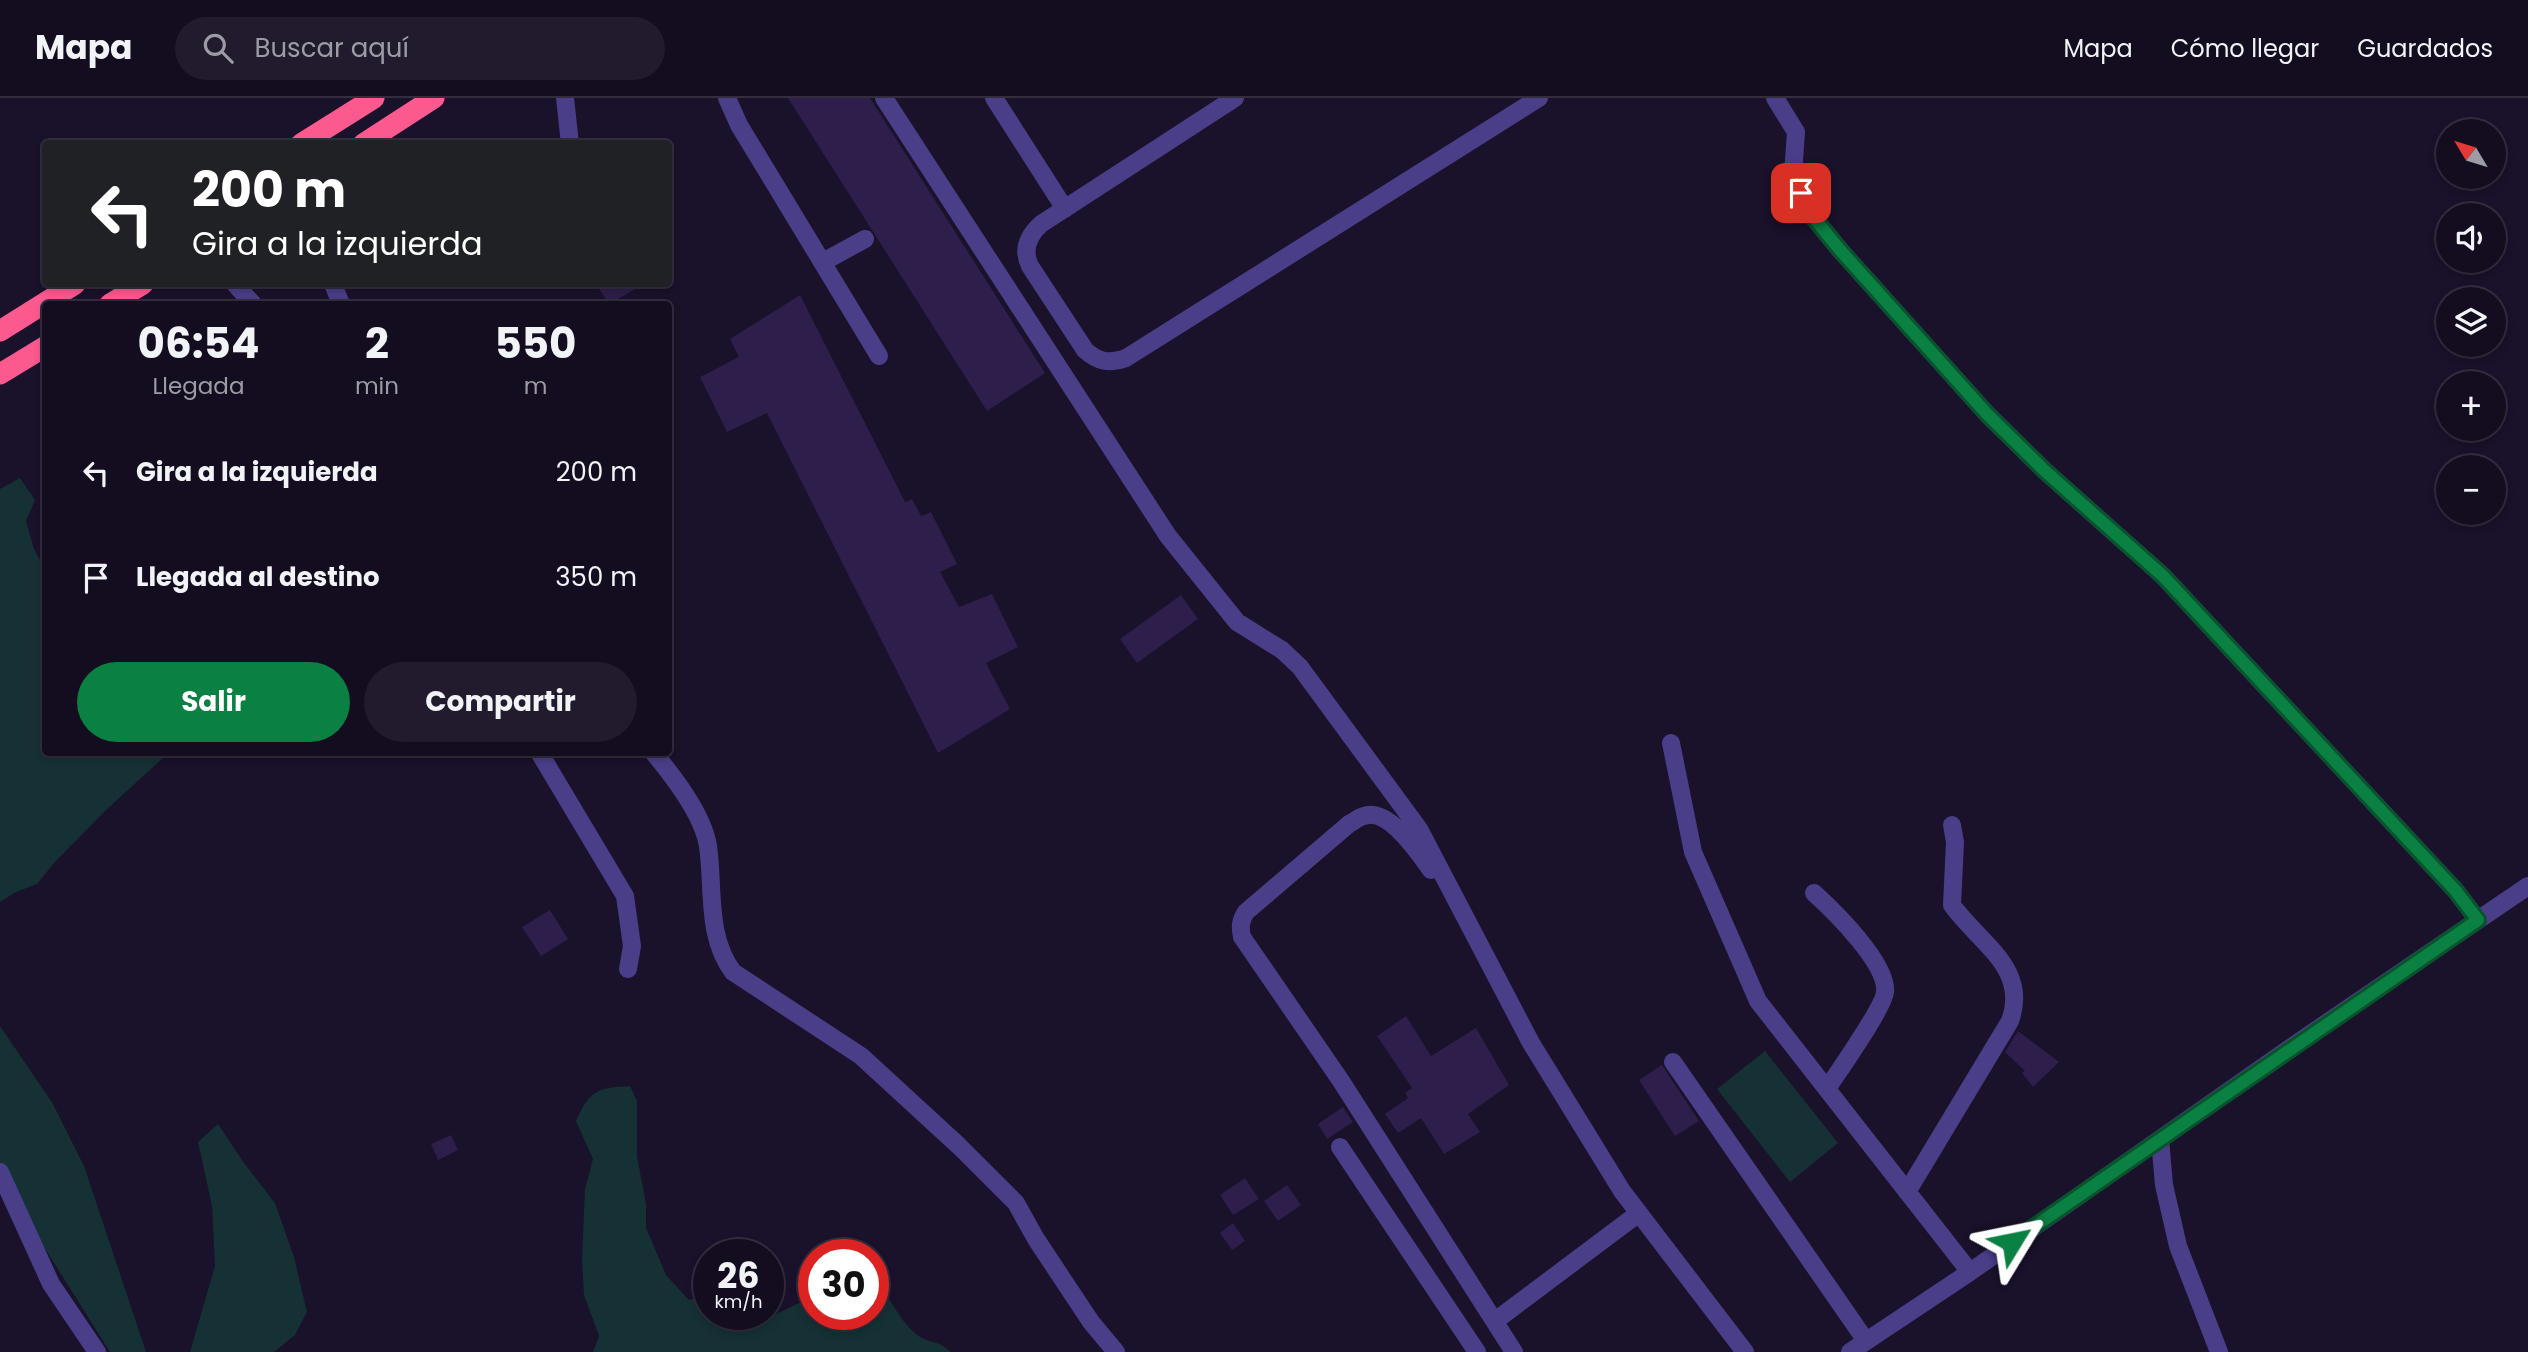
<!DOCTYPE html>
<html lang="es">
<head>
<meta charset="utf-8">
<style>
  body { margin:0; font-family:Poppins,sans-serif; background:#211b2d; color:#f1f3f6; height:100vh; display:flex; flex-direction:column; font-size:26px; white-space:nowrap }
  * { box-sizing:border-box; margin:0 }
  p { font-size:23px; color:#9d9ca5 }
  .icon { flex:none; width:38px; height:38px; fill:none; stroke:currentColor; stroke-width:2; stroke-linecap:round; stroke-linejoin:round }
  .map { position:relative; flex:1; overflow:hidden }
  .side { position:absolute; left:42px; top:203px; width:630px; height:455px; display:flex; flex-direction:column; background:#140d20; border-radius:7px; box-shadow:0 4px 10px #0003,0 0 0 2px #332d3e }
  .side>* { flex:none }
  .banner { position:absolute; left:42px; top:42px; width:630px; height:147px; border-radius:7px; box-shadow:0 4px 10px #0003,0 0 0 2px #332d3e; background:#202124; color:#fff; overflow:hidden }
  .needle { width:46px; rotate:308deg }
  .buttons { position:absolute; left:2436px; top:21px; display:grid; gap:14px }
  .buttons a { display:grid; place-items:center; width:70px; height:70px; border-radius:50%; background:#140d20; box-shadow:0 4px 10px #0003,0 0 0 2px #332d3e; font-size:35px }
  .speed { position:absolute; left:693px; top:1141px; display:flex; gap:14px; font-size:35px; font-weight:700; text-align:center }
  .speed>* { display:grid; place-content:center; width:91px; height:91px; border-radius:50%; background:#140d20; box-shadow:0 4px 10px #0003,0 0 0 2px #332d3e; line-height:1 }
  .speed small { font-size:18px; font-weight:400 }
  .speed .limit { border:10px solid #d22; background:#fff; color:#111 }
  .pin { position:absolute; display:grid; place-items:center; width:60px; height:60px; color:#fff; margin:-30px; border-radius:14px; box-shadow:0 4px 10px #0006 }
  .me { position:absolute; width:77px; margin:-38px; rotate:55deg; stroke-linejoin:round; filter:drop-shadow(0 0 5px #0008) }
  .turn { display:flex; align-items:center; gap:24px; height:147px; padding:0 35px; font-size:32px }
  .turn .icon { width:91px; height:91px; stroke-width:2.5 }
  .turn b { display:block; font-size:49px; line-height:60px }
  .eta { display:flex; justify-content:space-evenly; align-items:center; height:119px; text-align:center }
  .eta b { font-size:42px; font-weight:700; line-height:49px }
  .button { display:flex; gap:14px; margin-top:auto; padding:14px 35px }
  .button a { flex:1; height:80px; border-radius:42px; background:#0b8043; color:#fff; font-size:28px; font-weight:700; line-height:80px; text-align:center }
  .button a+a { background:#211b2d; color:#f1f3f6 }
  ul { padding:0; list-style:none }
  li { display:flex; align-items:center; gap:21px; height:105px; padding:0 35px }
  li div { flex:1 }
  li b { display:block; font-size:26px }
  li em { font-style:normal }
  header { display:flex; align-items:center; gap:42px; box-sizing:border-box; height:98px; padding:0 35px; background:#140d20; border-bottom:2px solid #332d3e }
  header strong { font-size:33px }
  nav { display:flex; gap:38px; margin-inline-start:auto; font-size:24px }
  .search { width:490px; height:63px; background:#211b2d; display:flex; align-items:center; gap:18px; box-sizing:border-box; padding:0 24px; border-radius:38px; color:#9d9ca5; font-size:26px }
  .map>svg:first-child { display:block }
  .green { fill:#153135 }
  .building { fill:#2e1e4b }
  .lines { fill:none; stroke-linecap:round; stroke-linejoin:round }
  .minor { stroke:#4b3e89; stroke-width:18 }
  .highway { stroke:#fc598f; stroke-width:21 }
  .route-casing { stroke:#07532c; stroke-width:18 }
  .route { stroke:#0b8043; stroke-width:12 }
</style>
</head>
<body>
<header>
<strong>Mapa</strong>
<div class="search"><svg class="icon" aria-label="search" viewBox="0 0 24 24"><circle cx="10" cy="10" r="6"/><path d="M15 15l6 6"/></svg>Buscar aquí</div>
<nav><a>Mapa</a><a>Cómo llegar</a><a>Guardados</a></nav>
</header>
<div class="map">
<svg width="2528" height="1254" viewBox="0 0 2528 1254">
  <rect width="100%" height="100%" fill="#1a112b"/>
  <path class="green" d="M20,380L35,402L26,423L34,451L45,471L46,654H163L164,659L105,713L54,765L37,786L16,794L0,804V391Z
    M0,928L53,1006L84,1068L146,1254H110L0,1079Z
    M1765,953L1838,1045L1790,1084L1717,991Z
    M630,988L637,1003V1058L646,1106V1130L666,1177L689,1202L709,1195V1216H748L764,1222L799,1205L814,1193V1216H873V1177C888,1196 898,1221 916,1236C926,1245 942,1243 950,1254H593L599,1238L584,1197L582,1162L585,1091L593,1061L576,1023C590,992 597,990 630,988Z
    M218,1026L244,1065L275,1105L294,1159L307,1214L295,1237L274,1254H190L215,1168L212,1108L198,1044Z"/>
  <path class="building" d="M788,0H870L1045,275L987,313Z
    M596,186H644L609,206Z
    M800,197L905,404L912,401L921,418L931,414L957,466L940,474L959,509L992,496L1018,549L986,565L1010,611L938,655L767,315L727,334L700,279L739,259L730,241Z
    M1181,497L1198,521L1137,565L1120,541Z
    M550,812L568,841L541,858L522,829Z
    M1406,918L1431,958L1476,930L1509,987L1468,1016L1480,1034L1444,1056L1421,1020L1398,1035L1385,1016L1408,1000L1405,995L1412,990L1377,938Z
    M2018,933L2059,964L2033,989L2022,975L2025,973L2005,954Z
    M1662,967L1699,1023L1675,1038L1639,982Z
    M1343,1009L1353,1024L1327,1041L1318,1026Z
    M451,1037L458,1052L438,1062L431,1046Z
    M1245,1080L1259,1101L1233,1117L1220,1097Z
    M1287,1087L1301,1107L1278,1123L1264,1103Z
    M1233,1125L1245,1143L1232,1152L1220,1135Z"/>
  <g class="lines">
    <path class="minor" d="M565,0L570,46
      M727,0L739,27L879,258
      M884,0L1168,438L1237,524L1282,552L1300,569L1419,731L1531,945L1622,1093L1745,1254
      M994,0L1065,111
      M1235,0L1041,126C1028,138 1022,152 1030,168L1085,252C1098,264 1109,266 1126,260L1539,0
      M1775,0L1796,34L1793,76L1809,114L1840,152L1987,316L2045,373L2163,478L2455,792L2478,822
      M823,164L865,141
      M235,186L253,206
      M333,186L341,206
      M1671,645L1693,754L1758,903L1970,1174
      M539,654L625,798L632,848L628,871
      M653,654C673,678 703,716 708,748C714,790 706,838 733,874L861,958L959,1048L1016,1105L1036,1141L1091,1224L1116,1254
      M1431,772C1419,755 1388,709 1364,718C1359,719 1353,724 1349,726L1246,814C1240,823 1240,829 1242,839L1341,983L1514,1254
      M1814,795C1834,813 1888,866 1885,894C1884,909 1838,974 1827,991
      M1673,964L1866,1243
      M2160,1041L2164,1087L2178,1148L2219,1254
      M1340,1049L1477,1254
      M0,1074L51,1186L97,1254
      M1907,1094L2010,923C2029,870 1980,846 1952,807L1955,744L1952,727
      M1495,1223L1639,1115
      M1850,1254L1970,1174L2303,941L2528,788"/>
    <path class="highway" d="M301,46L374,0
      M363,46L434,0
      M110,206L143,186
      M0,233L75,186
      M0,276L46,248"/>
  </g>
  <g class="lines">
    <defs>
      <path id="route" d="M1801,95L1809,114L1840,152L1987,316L2045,373L2163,478L2455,792L2478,822L2012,1144"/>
    </defs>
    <use href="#route" class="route-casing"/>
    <use href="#route" class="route"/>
  </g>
</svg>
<div class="buttons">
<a><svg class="needle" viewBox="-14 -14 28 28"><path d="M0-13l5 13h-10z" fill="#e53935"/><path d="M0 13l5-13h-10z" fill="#9d9ca5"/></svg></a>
<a><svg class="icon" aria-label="sound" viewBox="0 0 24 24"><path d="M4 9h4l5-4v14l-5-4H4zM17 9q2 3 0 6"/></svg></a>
<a><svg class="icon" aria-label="layers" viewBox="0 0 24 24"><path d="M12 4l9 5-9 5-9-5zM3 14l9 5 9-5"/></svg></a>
<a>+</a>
<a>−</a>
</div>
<div class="speed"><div>26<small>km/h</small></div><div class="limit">30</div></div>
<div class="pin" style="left:1801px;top:95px;background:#d93025"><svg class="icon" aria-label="arrive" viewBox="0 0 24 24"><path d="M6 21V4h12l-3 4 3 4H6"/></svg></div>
<svg class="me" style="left:2012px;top:1144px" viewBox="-20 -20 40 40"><path d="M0-17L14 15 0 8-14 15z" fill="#0b8043" stroke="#fff" stroke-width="4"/></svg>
<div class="banner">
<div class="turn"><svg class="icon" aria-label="left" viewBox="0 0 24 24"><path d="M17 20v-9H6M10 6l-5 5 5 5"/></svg><div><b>200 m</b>Gira a la izquierda</div></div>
</div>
<section class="side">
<div class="eta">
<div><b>06:54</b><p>Llegada</p></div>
<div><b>2</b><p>min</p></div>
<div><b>550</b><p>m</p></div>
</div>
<ul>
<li><svg class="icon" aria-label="left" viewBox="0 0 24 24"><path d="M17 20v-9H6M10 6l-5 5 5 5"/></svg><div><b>Gira a la izquierda</b></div><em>200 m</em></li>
<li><svg class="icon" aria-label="arrive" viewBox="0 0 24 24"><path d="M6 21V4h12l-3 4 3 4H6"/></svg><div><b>Llegada al destino</b></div><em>350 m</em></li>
</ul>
<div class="button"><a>Salir</a><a>Compartir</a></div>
</section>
</div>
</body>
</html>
